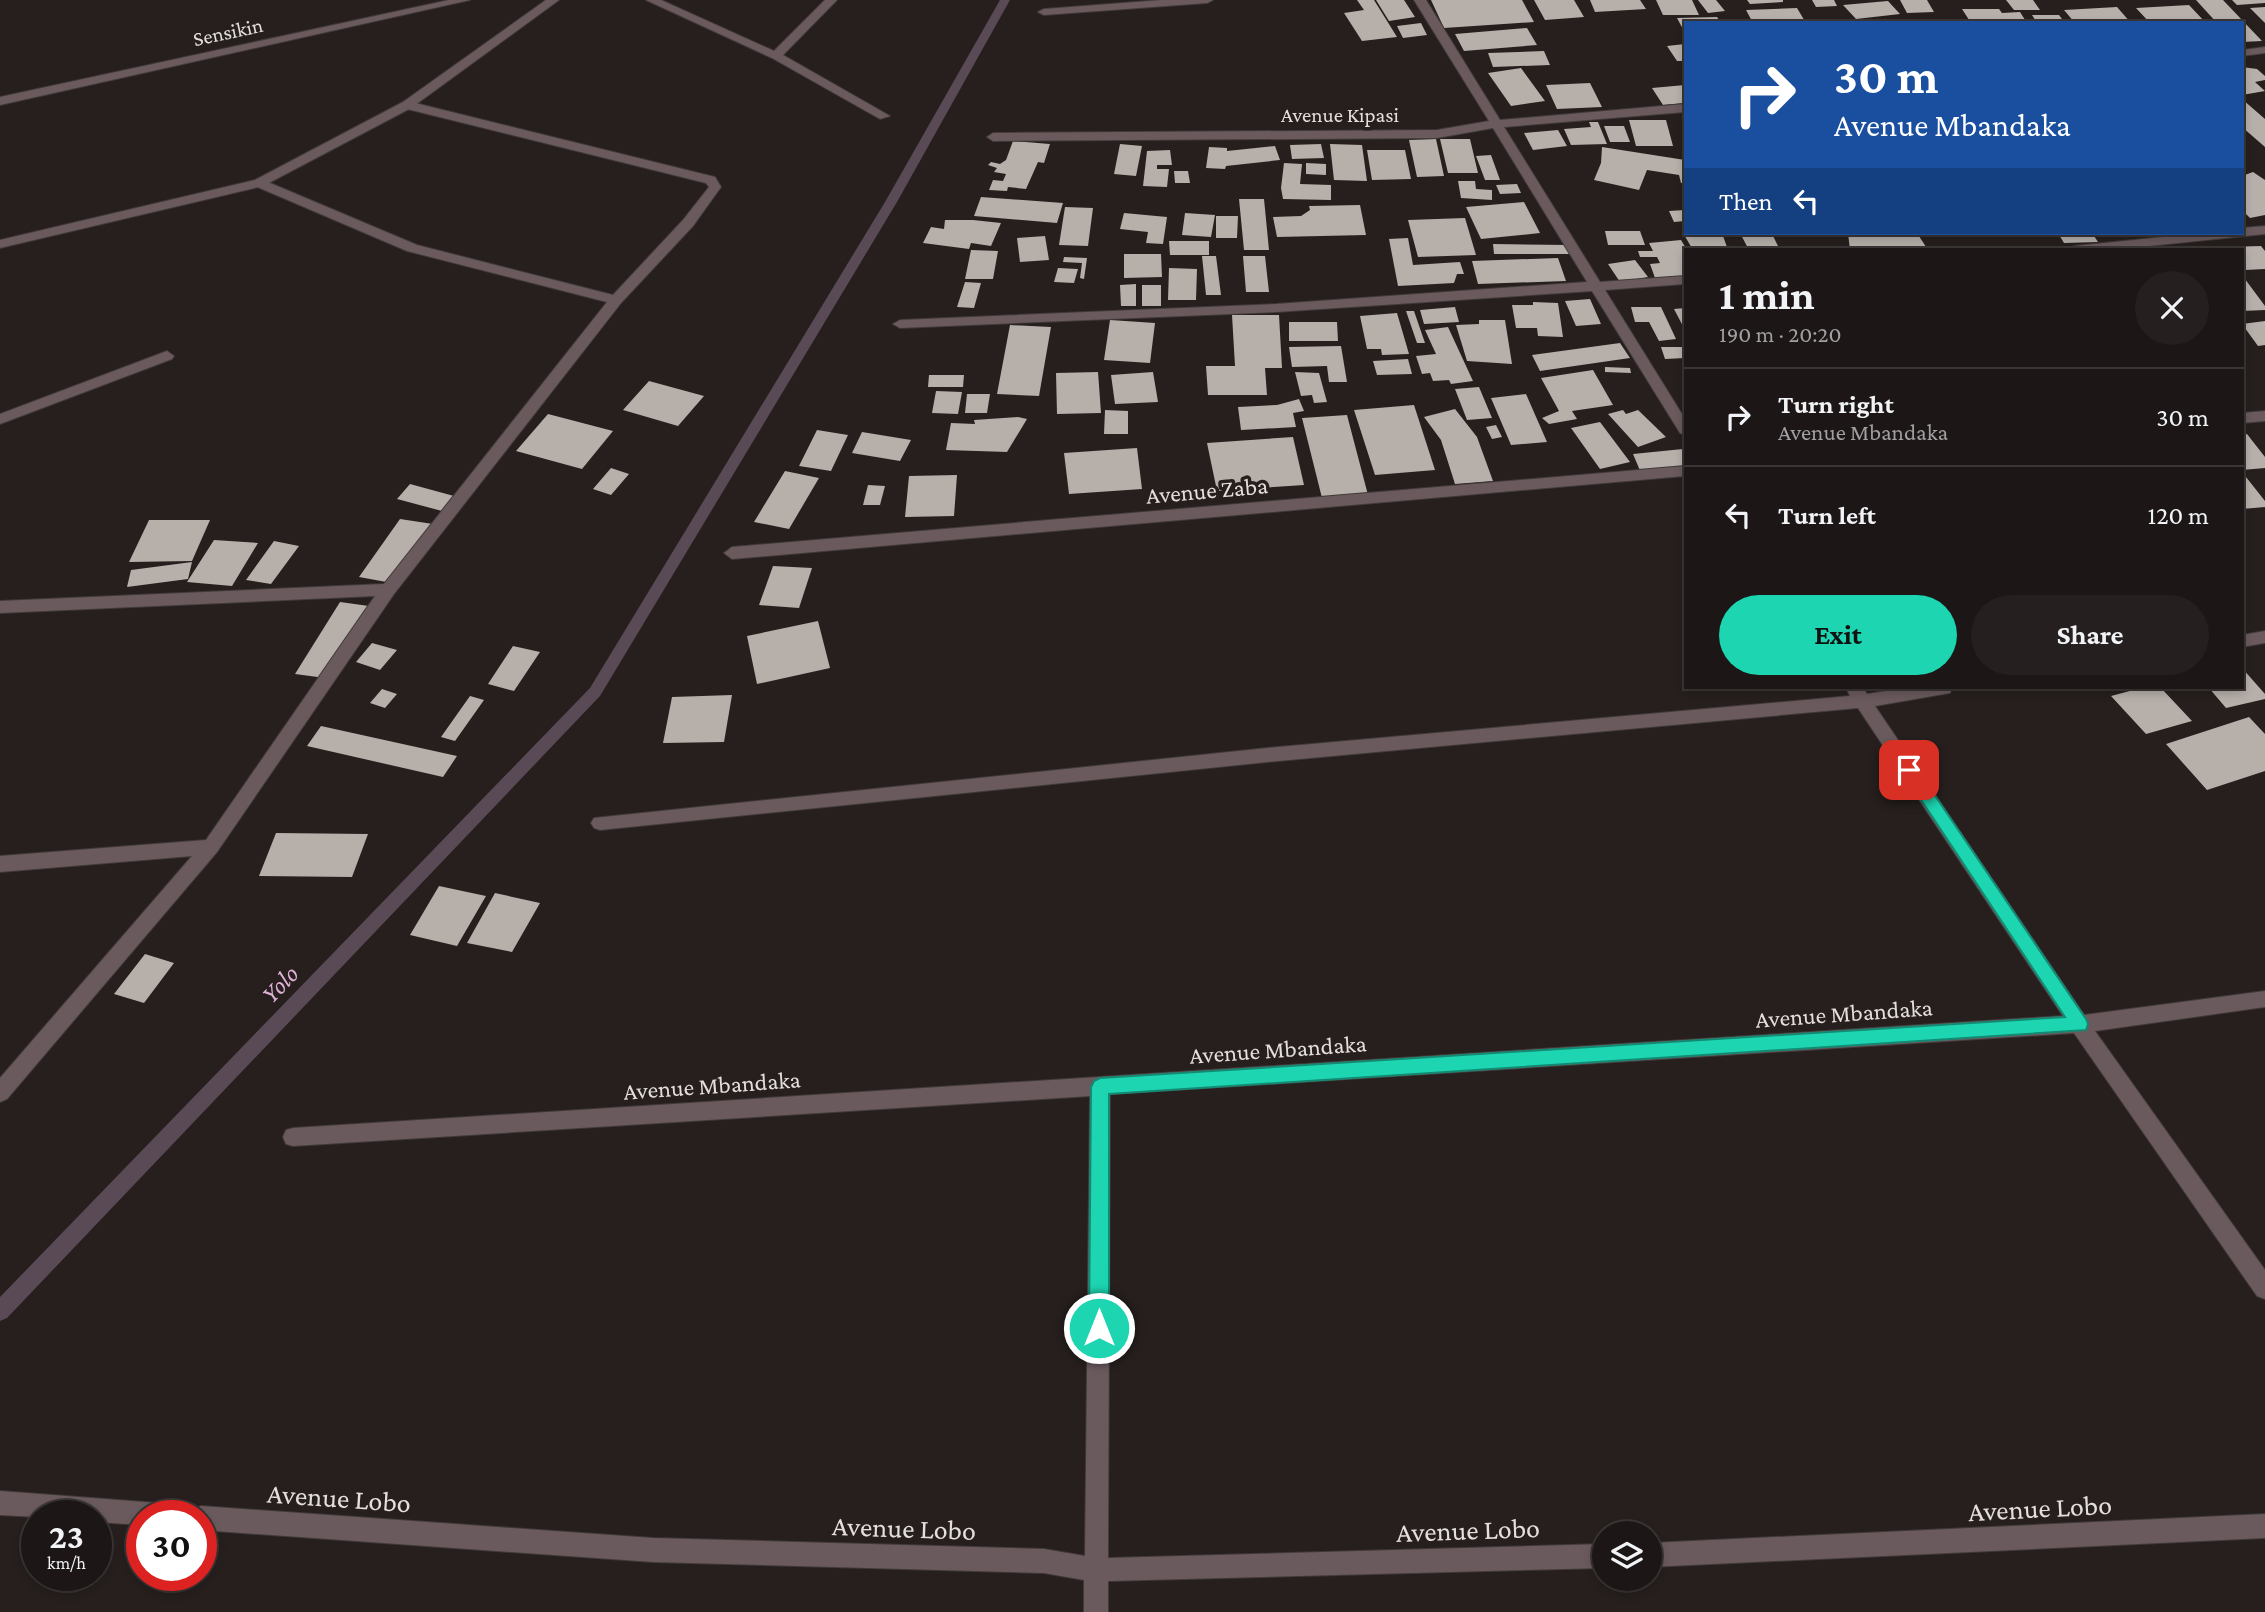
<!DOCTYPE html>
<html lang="en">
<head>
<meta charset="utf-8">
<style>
  body { margin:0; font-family:"Crimson Pro",serif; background:#25201f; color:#f1f3f6; height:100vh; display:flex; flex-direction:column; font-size:26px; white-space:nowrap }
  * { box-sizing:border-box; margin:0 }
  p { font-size:23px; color:#a09fa1 }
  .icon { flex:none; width:38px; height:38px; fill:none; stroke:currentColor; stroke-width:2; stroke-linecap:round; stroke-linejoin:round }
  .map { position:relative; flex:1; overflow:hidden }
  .sheet { position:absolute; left:1684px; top:248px; width:560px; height:441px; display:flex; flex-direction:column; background:#1c1716; border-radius:0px; box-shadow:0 4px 10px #0003,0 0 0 2px #3a3635 }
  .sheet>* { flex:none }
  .guide { position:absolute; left:1684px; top:21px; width:560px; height:214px; border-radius:0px; box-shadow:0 4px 10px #0003,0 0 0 2px #3a3635; background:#1a4fa0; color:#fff; overflow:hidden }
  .fabs { position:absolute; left:1592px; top:1521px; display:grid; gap:14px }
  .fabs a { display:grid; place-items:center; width:70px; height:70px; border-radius:50%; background:#1c1716; box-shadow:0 4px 10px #0003,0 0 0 2px #3a3635; font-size:35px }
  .speed { position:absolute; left:21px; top:1500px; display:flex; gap:14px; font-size:35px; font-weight:700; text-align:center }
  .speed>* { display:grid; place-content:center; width:91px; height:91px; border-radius:50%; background:#1c1716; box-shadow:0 4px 10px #0003,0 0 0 2px #3a3635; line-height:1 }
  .speed small { font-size:18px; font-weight:400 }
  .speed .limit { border:10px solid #d22; background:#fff; color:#111 }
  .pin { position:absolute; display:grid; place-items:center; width:60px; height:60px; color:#fff; margin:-30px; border-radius:14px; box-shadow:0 4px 10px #0006 }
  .me { position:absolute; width:77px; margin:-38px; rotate:0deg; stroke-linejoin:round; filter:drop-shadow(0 0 5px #0008) }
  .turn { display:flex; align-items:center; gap:24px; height:147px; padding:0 35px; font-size:32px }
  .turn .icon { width:91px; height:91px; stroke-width:2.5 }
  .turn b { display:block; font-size:49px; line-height:60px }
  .then { display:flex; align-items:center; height:66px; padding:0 35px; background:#0003; gap:14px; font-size:26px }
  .round { display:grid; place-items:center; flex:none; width:74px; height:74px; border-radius:37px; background:#25201f }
  .head { display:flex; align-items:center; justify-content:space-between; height:119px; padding:0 35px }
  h1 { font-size:42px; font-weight:700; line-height:52px }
  .action { display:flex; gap:14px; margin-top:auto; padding:14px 35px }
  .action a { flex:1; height:80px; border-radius:42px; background:#1dd5b1; color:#111; font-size:28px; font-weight:700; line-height:80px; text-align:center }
  .action a+a { background:#25201f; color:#f1f3f6 }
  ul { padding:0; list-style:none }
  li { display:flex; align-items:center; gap:21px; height:98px; padding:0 35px; border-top:2px solid #3a3635 }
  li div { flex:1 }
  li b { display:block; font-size:26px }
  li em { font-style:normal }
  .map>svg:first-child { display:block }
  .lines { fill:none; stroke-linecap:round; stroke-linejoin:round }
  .stream { fill:#5a4a56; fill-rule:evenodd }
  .building { fill:#b6afaa }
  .service-casing { stroke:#413a38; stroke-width:2 }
  .minor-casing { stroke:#413a38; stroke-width:2 }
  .service { fill:#6a5a5e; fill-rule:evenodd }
  .minor { fill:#6a5a5e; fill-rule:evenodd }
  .route { fill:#1dd5b1; stroke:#138a73; stroke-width:2 }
  .labels { text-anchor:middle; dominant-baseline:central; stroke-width:7; stroke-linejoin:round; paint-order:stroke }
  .far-street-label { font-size:21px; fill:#e4dfde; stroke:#261f1d }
  .street-label { font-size:24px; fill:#e4dfde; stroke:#261f1d }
  .water-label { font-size:26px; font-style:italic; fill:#e1b0d6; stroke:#261f1d }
  .near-street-label { font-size:28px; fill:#e4dfde; stroke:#261f1d }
</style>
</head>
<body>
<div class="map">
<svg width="2265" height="1612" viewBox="0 0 2265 1612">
  <rect width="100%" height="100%" fill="#261f1d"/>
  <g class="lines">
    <path class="stream" d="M1000,0H1010L897,202L600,696L7,1318L0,1321V1297L590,688L885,202Z"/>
  </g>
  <path class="building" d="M1357,0H1374L1397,37L1362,41L1344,13L1364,10Z
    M1376,0H1404L1415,17L1389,21Z
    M1431,0H1522L1534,22L1444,28Z
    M1534,0H1574L1584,17L1545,20Z
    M1590,0H1640L1646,9L1595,12Z
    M1656,0H1692L1699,15H1663Z
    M1698,0H1716L1725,11L1708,13Z
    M1747,0H1783V2L1750,4Z
    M1812,0H1834L1837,6L1816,7Z
    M1900,0H1927L1934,12L1907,13Z
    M2006,0H2033L2040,10H2014Z
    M2196,0H2223L2262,41L2242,42V23H2217Z
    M2232,0H2265V3L2237,5Z
    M1888,1L1900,14L1856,19L1843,5Z
    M2189,5L2206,23H2150L2136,8Z
    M2117,7L2131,23H2075L2064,10Z
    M2265,7V23L2250,8Z
    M1797,8L1806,23H1753L1746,10Z
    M1962,9H1999L2002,13L2020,12L2027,23H1971Z
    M2032,15H2059L2065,23H2037Z
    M1717,17L1721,23H1685V33L1677,18Z
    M1421,23L1427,35L1403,38L1397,26Z
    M1527,28L1537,45L1464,51L1455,34Z
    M1685,44V61H1677L1667,46Z
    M1544,51L1550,65L1493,67L1488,53Z
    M2242,67L2257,69L2265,76V80L2255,82L2265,91L2242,95Z
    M1521,68L1545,101L1511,106L1488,73Z
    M1590,83L1602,107L1557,109L1546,85Z
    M1685,85V103L1663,105L1652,88Z
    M2242,99L2265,119V147L2242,127Z
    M1629,120H1666L1673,146H1636Z
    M1589,122H1598L1607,144L1571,145L1564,129L1591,127Z
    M1604,126H1624L1630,142H1610Z
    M1558,130L1567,146L1533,150L1524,133Z
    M1436,139L1444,176L1417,177L1409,140Z
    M1440,139H1470L1478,173H1448Z
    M1013,141L1050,144L1044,163L1038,162L1026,189L1008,187L1007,191L989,190L993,180L1003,181L1006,174L994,172L997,168L988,165L991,162L1000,164L1006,160Z
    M1120,144L1142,146L1136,176L1114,174Z
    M1321,144L1324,158L1292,159L1290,145Z
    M1330,144L1362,145L1367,181L1334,180Z
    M1275,146L1280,160L1226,166L1225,169L1206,168L1209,147L1227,148V151Z
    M1602,147L1685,160V183H1681L1679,175L1647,170L1639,190L1594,180L1601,163Z
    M1170,150L1172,165H1157V169H1169L1167,187L1143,186L1147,151Z
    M1367,150H1405L1411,179L1372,180Z
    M1491,155L1500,180H1485L1476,156Z
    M1284,163L1302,164L1300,184L1331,185V200L1283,199L1281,188Z
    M1306,163L1326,164V175L1306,174Z
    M1174,171H1188L1190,183H1175Z
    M2253,172L2265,180V215L2250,218L2242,210V176Z
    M1458,181H1475L1476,189L1492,190V200L1461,198Z
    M1517,184L1521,193L1500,194L1496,185Z
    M981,197L1063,203L1057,223L974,216Z
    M1239,199H1264L1269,250H1244Z
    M1524,202L1540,233L1481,239L1466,207Z
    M1360,205L1366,235L1277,237L1273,217L1301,216L1310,210L1309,206Z
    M1065,207L1093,208L1088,246L1059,245Z
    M1685,210V221L1674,222L1669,211Z
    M1124,213L1167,217L1163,244L1146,243L1148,232L1120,229Z
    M1185,213L1215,215L1211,237L1182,235Z
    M1216,216H1238L1237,238H1216Z
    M1465,218L1476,255L1418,257L1408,220Z
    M945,220H973L1001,223L991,246L971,243L969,249L923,243L931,227L944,229Z
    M1605,231H1640L1645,245H1608Z
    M1683,233H1722L1728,250H1693Z
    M1848,233H1917L1928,250H1850Z
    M2058,233H2092L2098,242L2064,243Z
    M1772,234L1780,250H1749L1741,235Z
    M1045,236L1049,260L1020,262L1017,238Z
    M1408,238L1413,265L1460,262L1464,274H1457L1454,283L1398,286L1389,239Z
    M1681,240L1687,250L1685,276L1655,278L1650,264L1660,263L1657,257H1640L1638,251H1653L1649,243Z
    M1169,241H1209V255H1170Z
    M1493,244L1569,245L1570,254H1494Z
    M2261,246L2265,251V269L2245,270L2242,265V250H2230L2227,247Z
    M971,250L998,251L993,279H965Z
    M1124,254H1161L1162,277L1124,278Z
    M1202,256H1216L1221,295H1206Z
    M1243,256H1265L1269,292H1246Z
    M1064,257L1087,258L1084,279L1080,278L1082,263L1063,262Z
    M1558,258L1566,281L1478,284L1472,261Z
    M1635,260L1648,277L1620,282L1608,264Z
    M1058,268L1078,269L1074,283L1054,282Z
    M1169,268L1197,269L1196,300H1168Z
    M2242,275L2265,306V310L2242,311Z
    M965,282L981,283L974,308L957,307Z
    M1136,284V306H1121L1120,285Z
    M1142,285H1161V306H1142Z
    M1590,299L1601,324L1576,326L1565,301Z
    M1533,302L1558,303L1563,337L1538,336L1537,328H1516L1512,305H1533Z
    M1455,307L1459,322L1424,324L1420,310Z
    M1631,307H1661L1676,339L1659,341L1649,322H1635Z
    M1685,308V330L1674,309Z
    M1406,311H1414L1425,343H1417Z
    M1397,313L1409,354L1382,355L1381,349H1367L1360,316Z
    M1232,315H1279L1282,368H1265L1267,395H1208L1206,366H1235Z
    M1110,320L1155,323L1150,363L1104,360Z
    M1479,320H1505L1512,364L1467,361L1456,325L1479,324Z
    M2265,321V345L2258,346L2242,324Z
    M1289,322H1337L1338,341H1289Z
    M1010,325L1051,327L1039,396L997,394Z
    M1448,327L1473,381L1451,384L1449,380L1433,381L1430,373L1422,374L1416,356L1436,354L1425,330Z
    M1620,343L1630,358L1540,371L1532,355Z
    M1341,346L1347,382H1329L1327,366L1292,367L1289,347Z
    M1661,347H1685V358L1665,359Z
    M1408,359L1412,374L1377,375L1373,361Z
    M1605,367L1630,368L1631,373L1605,372Z
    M1593,370L1613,405L1572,411L1577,419L1549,424L1542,418L1559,411L1541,378Z
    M1098,372L1101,413L1057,414L1056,373Z
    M1153,372L1158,402L1115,404L1111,375Z
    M1295,372L1319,373L1327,402L1314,403L1312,395L1301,396Z
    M929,375H964L963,387H928Z
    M649,381L704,396L678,426L623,410Z
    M1479,387L1492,418L1467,420L1455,389Z
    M936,391L962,392L958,414L932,413Z
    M967,394H990L987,413H965Z
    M1526,394L1547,442L1511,445L1491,398Z
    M1299,399L1304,411L1293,413L1296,427L1241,430L1238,407L1277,405Z
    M1414,405L1435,470L1375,475L1354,410Z
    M1455,409L1477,437L1493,481L1455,484L1441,440L1424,417Z
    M1105,410L1128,411V434H1104Z
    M1623,410L1626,414L1638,410L1666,437L1638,447L1608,414Z
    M548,414L613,431L582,469L516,451Z
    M1347,415L1368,495L1322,498L1302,418Z
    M1018,417L1027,419L1007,452L946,450L951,423L975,424L974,420Z
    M1600,422L1630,462L1600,469L1571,428Z
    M1496,425L1502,437L1492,439L1486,427Z
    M817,430L848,435L831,471L799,466Z
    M862,432L911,440L900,461L852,453Z
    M2247,434L2265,457V468L2242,470V435Z
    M1293,437L1304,485L1217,491L1207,443Z
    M1137,448L1142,489L1069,494L1064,453Z
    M1683,449L1685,468L1641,473L1633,454Z
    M611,468L629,474L611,495L593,489Z
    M785,471L819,478L789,529L754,522Z
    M957,475L954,516L905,517L909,476Z
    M2242,477H2246L2265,501V507L2242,509Z
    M410,484L454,496L442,511L397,499Z
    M868,485L885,486L880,505H863Z
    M400,519L433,524L392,583L359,577Z
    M149,520H210L192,561L129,562Z
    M214,540L258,543L232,586L187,582Z
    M274,541L299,546L271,584L246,580Z
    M192,562L188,579L127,587L131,570Z
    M773,566L812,568L799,608L759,605Z
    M340,602L369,606L325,678L295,674Z
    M818,621L830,668L757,684L747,636Z
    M372,643L397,650L380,670L356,662Z
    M513,646L540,652L514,691L488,684Z
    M2242,668L2265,694V699L2226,708L2209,688H2242Z
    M2141,688H2161L2192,721L2146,734L2111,696Z
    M382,689L397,694L385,708L370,703Z
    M732,695L724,742L663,743L672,697Z
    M470,696L484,700L455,741L441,737Z
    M2249,717L2265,734V771L2207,790L2166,744Z
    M321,726L457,756L443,777L307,746Z
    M276,833L368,834L352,877L259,876Z
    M439,886L486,896L457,946L410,935Z
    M495,893L540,903L512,952L467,943Z
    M145,954L174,963L144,1003L114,994Z"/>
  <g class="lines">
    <defs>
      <path id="service" d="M546,0H559L411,108L263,186L0,248V240L255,180L403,102Z
        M167,351L174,356L172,359L0,424V414Z"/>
      <path id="minor" d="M449,0H470L0,105V97Z
        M646,0H661L774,51L825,0H837L783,55L890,116L880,119L772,58Z
        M1162,0H1213L1207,3L1044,15L1038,12L1044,9Z
        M1414,0H1426L1500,120L1685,104V112L1504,127L1600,282L1685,276V284L1605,290L1685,419V435L1680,433L1592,291L1276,312L900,328L893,324L900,320L1276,304L1587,282L1493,128L1437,138L993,141L987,137L993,133L1437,130L1489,121Z
        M2265,47V53L2242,56V50Z
        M407,101L715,177L721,187L693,226L621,303L394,594L217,852L7,1099L0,1102V1078L192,856L0,872V856L206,840L375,596L0,613V601L384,584L607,302L407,251L255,186V180H263L417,245L613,295L683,220L709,187L706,183L403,108V102Z
        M2265,226V234L2110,250H2067L2074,246L2203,233H2242V228Z
        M2265,411V421L2242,423V413Z
        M1685,466V476L732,559L724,553L732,547Z
        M2265,631V643L2242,647V635Z
        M1846,688H1863L1867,694L1905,688H1952L1950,693L1944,694L1875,706L2084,1015L2265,991V1007L2095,1031L2265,1270V1299L2257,1296L2074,1033L1110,1094L1108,1558L1605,1544V1568L1108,1581V1612H1084V1580L1044,1573L653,1562L201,1530V1516H190L193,1510L201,1506L653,1538L1044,1549L1085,1556L1090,1096L293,1146L286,1144L283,1137L286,1130L293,1128L2063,1016L1858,708L1278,761L600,830L594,828L591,823L594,818L1278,747L1850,696Z
        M0,1491L171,1504L179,1508L182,1516H142V1525L96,1522V1516L37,1517L0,1515Z
        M2265,1514V1538L1650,1567V1543Z"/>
    </defs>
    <use href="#service" class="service-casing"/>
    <use href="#minor" class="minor-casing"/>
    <use href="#service" class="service"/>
    <use href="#minor" class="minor"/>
  </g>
  <path class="route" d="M1909,764L1915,766L2086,1019L2088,1024L2086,1030L1109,1094V1328L1106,1335L1099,1338L1092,1335L1089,1328L1091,1087L1094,1081L1100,1078L2065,1017L1904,774L1901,770Z"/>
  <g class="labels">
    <g class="far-street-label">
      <text transform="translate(228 32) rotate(-12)">Sensikin</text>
      <text x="1340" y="115">Avenue Kipasi</text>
    </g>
    <g class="street-label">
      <text transform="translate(1207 490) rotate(-5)">Avenue Zaba</text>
      <text transform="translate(1844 1013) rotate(-4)">Avenue Mbandaka</text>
      <text transform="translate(1278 1049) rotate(-4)">Avenue Mbandaka</text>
      <text transform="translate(712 1085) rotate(-4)">Avenue Mbandaka</text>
    </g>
    <g class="water-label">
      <text transform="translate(280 984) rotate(-46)">Yolo</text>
    </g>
    <g class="near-street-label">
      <text transform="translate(339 1498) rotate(4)">Avenue Lobo</text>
      <text transform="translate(2040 1508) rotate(-3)">Avenue Lobo</text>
      <text transform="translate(904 1528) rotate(2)">Avenue Lobo</text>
      <text transform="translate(1468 1530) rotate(-2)">Avenue Lobo</text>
    </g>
  </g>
</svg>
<div class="fabs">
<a><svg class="icon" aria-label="layers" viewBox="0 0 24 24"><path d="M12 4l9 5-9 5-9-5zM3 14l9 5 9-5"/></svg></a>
</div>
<div class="speed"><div>23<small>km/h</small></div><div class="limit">30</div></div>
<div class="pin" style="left:1909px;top:770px;background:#d93025"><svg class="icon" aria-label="arrive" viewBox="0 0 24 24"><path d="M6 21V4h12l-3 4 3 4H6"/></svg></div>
<svg class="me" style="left:1099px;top:1328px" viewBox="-20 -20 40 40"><circle r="17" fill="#1dd5b1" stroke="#fff" stroke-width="3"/><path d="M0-11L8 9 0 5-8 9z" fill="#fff"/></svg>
<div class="guide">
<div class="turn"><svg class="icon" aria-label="right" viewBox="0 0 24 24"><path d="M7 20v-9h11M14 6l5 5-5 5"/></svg><div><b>30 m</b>Avenue Mbandaka</div></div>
<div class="then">Then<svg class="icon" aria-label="left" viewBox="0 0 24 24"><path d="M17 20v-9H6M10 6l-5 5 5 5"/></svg></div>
</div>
<section class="sheet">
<div class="head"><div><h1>1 min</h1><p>190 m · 20:20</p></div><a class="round"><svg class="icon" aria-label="close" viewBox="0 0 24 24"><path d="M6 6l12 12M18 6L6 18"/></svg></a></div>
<ul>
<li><svg class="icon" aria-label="right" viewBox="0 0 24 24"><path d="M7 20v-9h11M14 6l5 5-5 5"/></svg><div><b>Turn right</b><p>Avenue Mbandaka</p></div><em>30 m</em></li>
<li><svg class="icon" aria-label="left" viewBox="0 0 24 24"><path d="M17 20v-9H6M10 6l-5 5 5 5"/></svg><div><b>Turn left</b></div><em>120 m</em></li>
</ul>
<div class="action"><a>Exit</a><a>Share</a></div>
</section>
</div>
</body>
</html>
